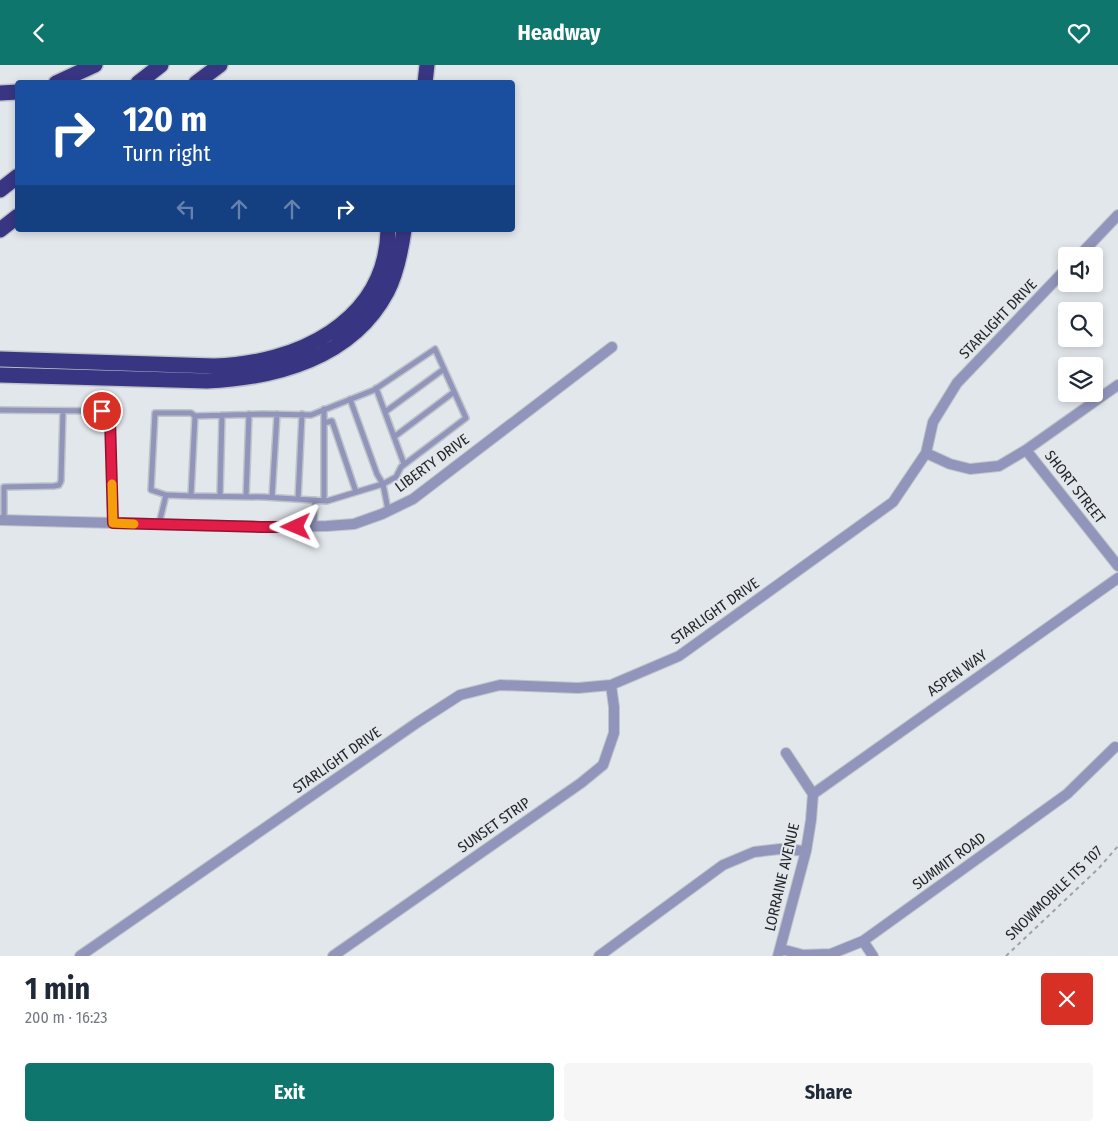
<!DOCTYPE html>
<html lang="en">
<head>
<meta charset="utf-8">
<style>
  body { margin:0; font-family:"Fira Sans Condensed",sans-serif; background:#f6f6f7; color:#1f2937; height:100vh; display:flex; flex-direction:column; font-size:19px; white-space:nowrap }
  * { box-sizing:border-box; margin:0 }
  p { font-size:16px; color:#747a83 }
  .icon { flex:none; width:28px; height:28px; fill:none; stroke:currentColor; stroke-width:2; stroke-linecap:round; stroke-linejoin:round }
  .map { position:relative; height:891px; overflow:hidden }
  .sheet { display:flex; flex-direction:column; background:#fff; flex:1 }
  .sheet>* { flex:none }
  .banner { position:absolute; left:15px; top:15px; width:500px; height:152px; border-radius:5px; box-shadow:0 2px 8px #0003; background:#1a4fa0; color:#fff; overflow:hidden }
  .fabs { position:absolute; left:1058px; top:182px; display:grid; gap:10px }
  .fabs a { display:grid; place-items:center; width:45px; height:45px; border-radius:5px; background:#fff; box-shadow:0 2px 8px #0003; font-size:25px }
  .pin { position:absolute; display:grid; place-items:center; width:42px; height:42px; color:#fff; margin:-21px; border:2px solid #fff; border-radius:50%; box-shadow:0 1px 5px #0007 }
  .me { position:absolute; width:55px; margin:-28px; rotate:269deg; stroke-linejoin:round; filter:drop-shadow(0 0 4px #0008) }
  .turn { display:flex; align-items:center; gap:18px; height:105px; padding:0 25px; font-size:22px }
  .turn .icon { width:65px; height:65px; stroke-width:2.5 }
  .turn b { display:block; font-size:35px; line-height:42px }
  .lanes { display:flex; align-items:center; height:48px; padding:0 25px; background:#0003; justify-content:center; gap:25px; direction:ltr }
  .lanes .off { opacity:.35 }
  .round { display:grid; place-items:center; flex:none; width:52px; height:52px; border-radius:5px; background:#f6f6f7 }
  .head { display:flex; align-items:center; justify-content:space-between; height:85px; padding:0 25px }
  h1 { font-size:30px; font-weight:700; line-height:38px }
  .primary-button { display:flex; gap:10px; margin-top:auto; padding:10px 25px }
  .primary-button a { flex:1; height:58px; border-radius:5px; background:#0f766e; color:#fff; font-size:20px; font-weight:700; line-height:58px; text-align:center }
  .primary-button a+a { background:#f6f6f7; color:#1f2937 }
  header { display:flex; justify-content:space-between; align-items:center; height:65px; padding:0 25px; background:#0f766e; color:#fff; font-size:22px; font-weight:700 }
  .map>svg:first-child { display:block }
  .lines { fill:none; stroke-linecap:round; stroke-linejoin:round }
  .lane-casing { stroke:#c0c4c9; stroke-width:8 }
  .street-casing { stroke:#c0c4c9; stroke-width:12 }
  .highway-casing { stroke:#c0c4c9; stroke-width:18 }
  .path { stroke:#9ea2a6; stroke-width:2; stroke-dasharray:4 4; stroke-linecap:butt }
  .lane { stroke:#9195bb; stroke-width:5 }
  .street { stroke:#9195bb; stroke-width:10 }
  .highway { stroke:#383683; stroke-width:15 }
  .route-casing { stroke:#92132f; stroke-width:12 }
  .route { stroke:#e11d48; stroke-width:9 }
  .slow { stroke:#f59e0b; stroke-width:9 }
  .labels { text-anchor:middle; dominant-baseline:central; stroke-width:4; stroke-linejoin:round; paint-order:stroke }
  .street-label { font-size:15px; fill:#242628; stroke:#e2e7ec }
</style>
</head>
<body>
<header><svg class="icon" aria-label="back" viewBox="0 0 24 24"><path d="M15 5l-7 7 7 7"/></svg>Headway<svg class="icon" aria-label="heart" viewBox="0 0 24 24"><path d="M12 20l-8-8c-3-5 5-10 8-4 3-6 11-1 8 4z"/></svg></header>
<div class="map">
<svg width="1118" height="891" viewBox="0 0 1118 891">
  <rect width="100%" height="100%" fill="#e2e7ec"/>
  <g class="lines">
    <defs>
      <path id="lane" d="M376,323L404,399
        M350,334L377,409L383,419L327,436L264,432L191,431L195,351L262,349L311,350L374,325L435,284L466,353L401,402L396,412L383,419L388,445
        M0,345L102,346L109,350L110,354L113,458
        M385,347L444,304
        M324,358L332,356L356,427
        M394,372L454,327
        M166,430L151,425L155,348H191L195,351
        M220,431L222,350
        M246,432L249,349
        M272,432L277,349
        M298,434L302,349
        M324,436V344
        M4,455V422L54,421L59,420L61,416L63,346
        M159,459L166,430L191,431
        M314,461L315,435"/>
      <path id="street" d="M1079,191L1118,150
        M1026,385L1118,501
        M926,388L950,399L970,404L999,401L1026,385L1118,320
        M0,455L261,462L327,461L354,459L382,449L413,434L612,282
        M813,729L1118,513
        M863,876L873,891
        M781,884L803,890L831,889L863,876L1067,729L1115,682
        M80,891L418,657L460,630L500,620L578,623L611,620L679,591L893,437L926,388L933,357L957,318L1066,204
        M333,891L581,718L603,700L614,668V642L611,620
        M599,891L723,800L754,787L780,784L806,786
        M778,891L806,786L811,755L813,729L786,688"/>
      <path id="highway" d="M56,18L95,0
        M138,18L161,0
        M196,18L220,0
        M425,18L427,0
        M0,28L18,27
        M0,125L18,111
        M0,165L18,151
        M0,294L214,301C295,299 386,258 388,165
        M0,310L207,316C276,313 352,293 387,227C397,208 401,186 404,165"/>
    </defs>
    <use href="#lane" class="lane-casing"/>
    <use href="#street" class="street-casing"/>
    <use href="#highway" class="highway-casing"/>
    <path class="path" d="M1006,891L1099,803L1118,781"/>
    <use href="#lane" class="lane"/>
    <use href="#street" class="street"/>
    <use href="#highway" class="highway"/>
  </g>
  <g class="lines">
    <defs>
      <path id="route" d="M102,346L109,350L110,354L113,458L261,462H296"/>
    </defs>
    <use href="#route" class="route-casing"/>
    <use href="#route" class="route"/>
    <path class="slow" d="M112,419L113,458L134,459"/>
  </g>
  <g class="labels">
    <g class="street-label">
      <text transform="translate(998 254) rotate(-46)">STARLIGHT DRIVE</text>
      <text transform="translate(432 398) rotate(-36)">LIBERTY DRIVE</text>
      <text transform="translate(1075 422) rotate(52)">SHORT STREET</text>
      <text transform="translate(715 546) rotate(-35)">STARLIGHT DRIVE</text>
      <text transform="translate(957 608) rotate(-35)">ASPEN WAY</text>
      <text transform="translate(337 695) rotate(-35)">STARLIGHT DRIVE</text>
      <text transform="translate(494 760) rotate(-35)">SUNSET STRIP</text>
      <text transform="translate(949 796) rotate(-36)">SUMMIT ROAD</text>
      <text transform="translate(782 812) rotate(-77)">LORRAINE AVENUE</text>
      <text transform="translate(1054 828) rotate(-44)">SNOWMOBILE ITS 107</text>
    </g>
  </g>
</svg>
<div class="fabs">
<a><svg class="icon" aria-label="sound" viewBox="0 0 24 24"><path d="M4 9h4l5-4v14l-5-4H4zM17 9q2 3 0 6"/></svg></a>
<a><svg class="icon" aria-label="search" viewBox="0 0 24 24"><circle cx="10" cy="10" r="6"/><path d="M15 15l6 6"/></svg></a>
<a><svg class="icon" aria-label="layers" viewBox="0 0 24 24"><path d="M12 4l9 5-9 5-9-5zM3 14l9 5 9-5"/></svg></a>
</div>
<div class="pin" style="left:102px;top:346px;background:#d93025"><svg class="icon" aria-label="arrive" viewBox="0 0 24 24"><path d="M6 21V4h12l-3 4 3 4H6"/></svg></div>
<svg class="me" style="left:296px;top:462px" viewBox="-20 -20 40 40"><path d="M0-17L14 15 0 8-14 15z" fill="#e11d48" stroke="#fff" stroke-width="4"/></svg>
<div class="banner">
<div class="turn"><svg class="icon" aria-label="right" viewBox="0 0 24 24"><path d="M7 20v-9h11M14 6l5 5-5 5"/></svg><div><b>120 m</b>Turn right</div></div>
<div class="lanes"><svg class="icon off" aria-label="left" viewBox="0 0 24 24"><path d="M17 20v-9H6M10 6l-5 5 5 5"/></svg><svg class="icon off" aria-label="ahead" viewBox="0 0 24 24"><path d="M12 20V5M6 11l6-6 6 6"/></svg><svg class="icon off" aria-label="ahead" viewBox="0 0 24 24"><path d="M12 20V5M6 11l6-6 6 6"/></svg><svg class="icon" aria-label="right" viewBox="0 0 24 24"><path d="M7 20v-9h11M14 6l5 5-5 5"/></svg></div>
</div>
</div>
<section class="sheet">
<div class="head"><div><h1>1 min</h1><p>200 m · 16:23</p></div><a class="round" style="background:#d93025;color:#fff"><svg class="icon" aria-label="close" viewBox="0 0 24 24"><path d="M6 6l12 12M18 6L6 18"/></svg></a></div>
<div class="primary-button"><a>Exit</a><a>Share</a></div>
</section>
</body>
</html>
